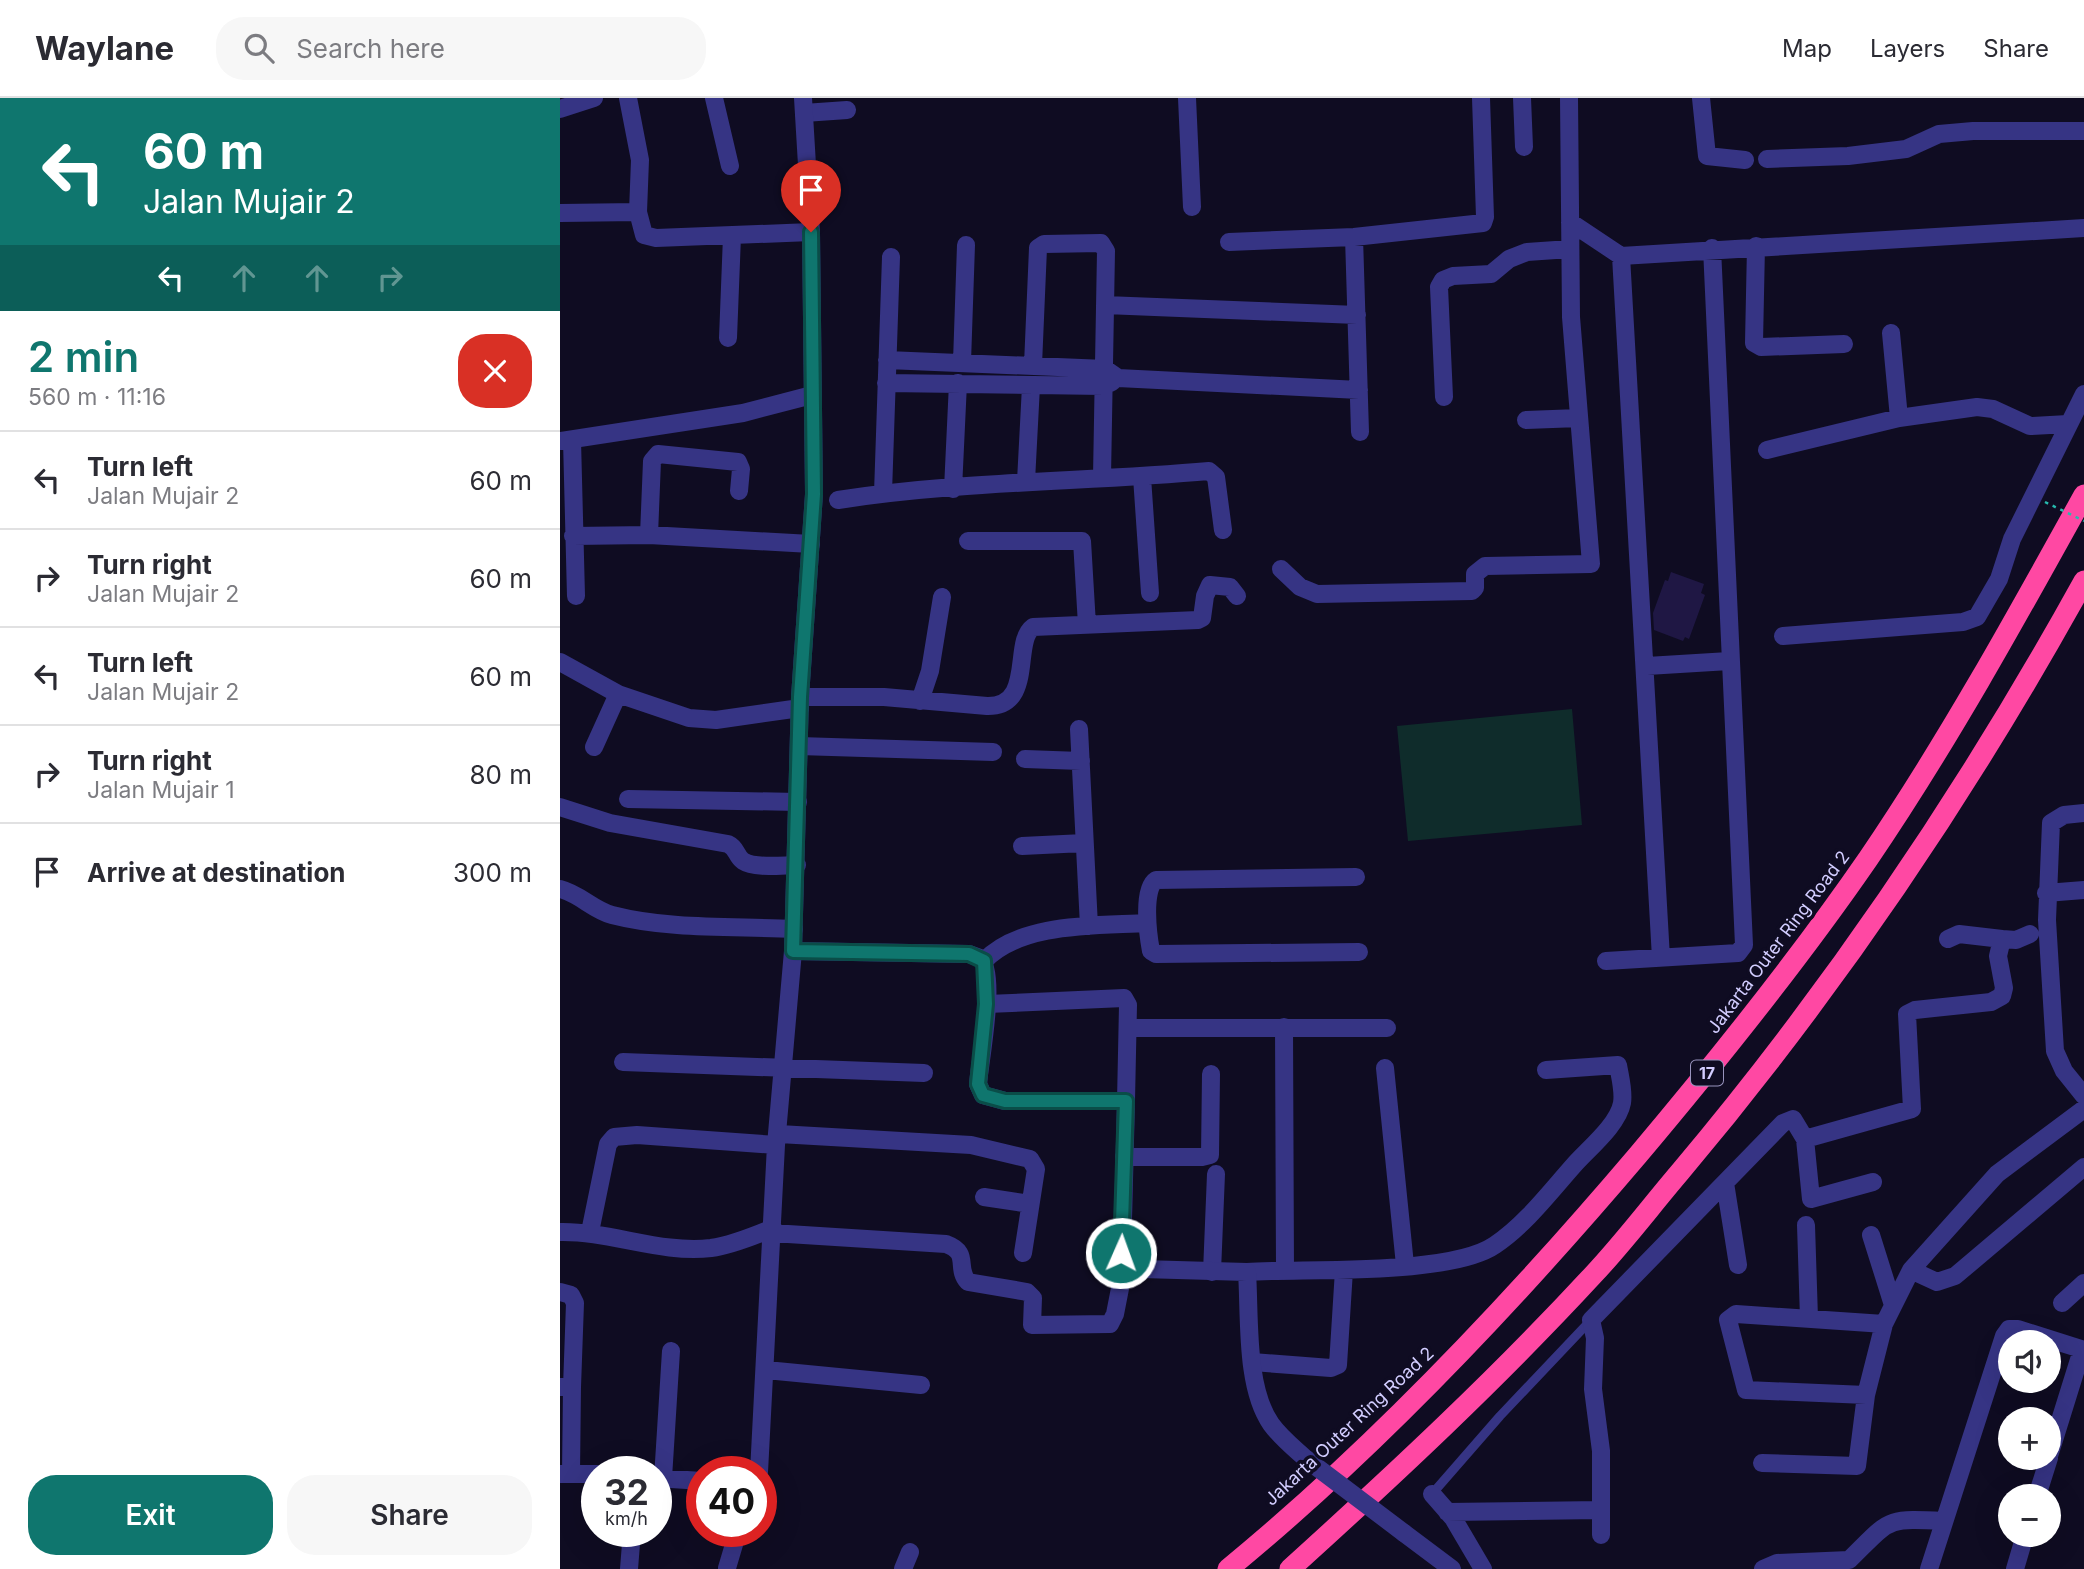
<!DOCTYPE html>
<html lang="en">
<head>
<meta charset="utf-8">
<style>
  body { margin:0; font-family:Inter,sans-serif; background:#f7f7f7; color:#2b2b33; height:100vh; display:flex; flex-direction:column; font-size:26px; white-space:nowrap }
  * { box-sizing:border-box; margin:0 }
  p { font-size:23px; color:#7c7c81 }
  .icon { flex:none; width:38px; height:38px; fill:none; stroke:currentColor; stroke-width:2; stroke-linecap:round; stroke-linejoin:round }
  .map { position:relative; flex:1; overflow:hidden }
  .drawer { display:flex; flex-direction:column; background:#fff; width:560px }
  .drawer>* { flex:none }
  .hud { background:#0f766e; color:#fff; overflow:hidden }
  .buttons { position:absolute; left:1438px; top:1232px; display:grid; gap:14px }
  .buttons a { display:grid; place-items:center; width:63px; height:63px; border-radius:50%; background:#fff; box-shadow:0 7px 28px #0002; font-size:35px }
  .speed { position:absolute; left:21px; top:1358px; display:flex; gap:14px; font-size:35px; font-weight:700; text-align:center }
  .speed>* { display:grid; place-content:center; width:91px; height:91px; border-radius:50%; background:#fff; box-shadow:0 7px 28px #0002; line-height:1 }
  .speed small { font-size:18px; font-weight:400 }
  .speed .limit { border:10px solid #d22; background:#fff; color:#111 }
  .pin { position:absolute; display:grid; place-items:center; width:60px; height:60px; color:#fff; margin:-72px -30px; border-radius:50% 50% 50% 0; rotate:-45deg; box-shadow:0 0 7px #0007 }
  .pin .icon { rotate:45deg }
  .me { position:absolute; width:77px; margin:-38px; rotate:2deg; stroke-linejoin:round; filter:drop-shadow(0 0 5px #0008) }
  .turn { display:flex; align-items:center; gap:24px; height:147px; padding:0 28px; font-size:32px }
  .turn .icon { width:91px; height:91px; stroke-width:2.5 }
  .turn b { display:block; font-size:49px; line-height:60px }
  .lanes { display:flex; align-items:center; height:66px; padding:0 28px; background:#0003; justify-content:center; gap:35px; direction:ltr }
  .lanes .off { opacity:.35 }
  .round { display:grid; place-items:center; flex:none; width:74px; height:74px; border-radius:28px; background:#f7f7f7 }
  .head { display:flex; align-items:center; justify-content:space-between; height:119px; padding:0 28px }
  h1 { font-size:42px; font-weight:600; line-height:52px; color:#0f766e }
  .cta { display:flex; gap:14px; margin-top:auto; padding:14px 28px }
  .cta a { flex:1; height:80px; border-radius:28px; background:#0f766e; color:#fff; font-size:28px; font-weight:600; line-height:80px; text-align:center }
  .cta a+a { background:#f7f7f7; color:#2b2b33 }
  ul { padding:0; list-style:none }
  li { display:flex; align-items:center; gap:21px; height:98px; padding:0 28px; border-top:2px solid #e1e1e2 }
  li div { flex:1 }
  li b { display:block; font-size:26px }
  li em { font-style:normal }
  header { display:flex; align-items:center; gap:42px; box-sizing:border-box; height:98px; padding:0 35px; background:#fff; border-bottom:2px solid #e1e1e2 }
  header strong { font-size:33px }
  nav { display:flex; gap:38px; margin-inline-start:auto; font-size:24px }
  .search { width:490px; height:63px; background:#f7f7f7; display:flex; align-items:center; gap:18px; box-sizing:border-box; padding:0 24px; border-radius:28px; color:#7c7c81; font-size:26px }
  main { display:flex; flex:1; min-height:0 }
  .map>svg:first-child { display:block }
  .green { fill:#0f2c2b }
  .building { fill:#1f1744 }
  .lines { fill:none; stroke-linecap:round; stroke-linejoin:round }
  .service { stroke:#363484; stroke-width:9 }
  .minor { stroke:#363484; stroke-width:18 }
  .tertiary { stroke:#363484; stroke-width:18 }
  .motorway { stroke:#ff48a3; stroke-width:21 }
  .path-bridge { stroke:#27b9ae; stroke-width:2.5; stroke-dasharray:3.5 5; stroke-linecap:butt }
  .tertiary-bridge { stroke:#363484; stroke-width:18 }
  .route-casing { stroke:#0a4d48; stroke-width:18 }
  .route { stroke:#0f766e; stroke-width:12 }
  .labels { text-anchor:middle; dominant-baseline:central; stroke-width:7; stroke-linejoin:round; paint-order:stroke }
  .shield { fill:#0f0c22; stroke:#9893bd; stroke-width:2 }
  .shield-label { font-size:16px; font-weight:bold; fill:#d2cdff }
  .street-label { font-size:18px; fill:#d2cdff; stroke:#0f0c22 }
</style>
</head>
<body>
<header>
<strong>Waylane</strong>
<div class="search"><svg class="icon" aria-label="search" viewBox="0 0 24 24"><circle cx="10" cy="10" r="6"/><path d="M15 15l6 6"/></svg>Search here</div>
<nav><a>Map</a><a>Layers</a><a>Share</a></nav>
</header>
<main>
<section class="drawer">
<div class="hud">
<div class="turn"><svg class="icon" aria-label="left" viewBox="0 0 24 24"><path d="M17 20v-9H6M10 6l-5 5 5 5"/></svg><div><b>60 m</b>Jalan Mujair 2</div></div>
<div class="lanes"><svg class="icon" aria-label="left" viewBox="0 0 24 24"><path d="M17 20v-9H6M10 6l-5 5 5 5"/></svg><svg class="icon off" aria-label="ahead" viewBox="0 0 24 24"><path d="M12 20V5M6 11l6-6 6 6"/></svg><svg class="icon off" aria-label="ahead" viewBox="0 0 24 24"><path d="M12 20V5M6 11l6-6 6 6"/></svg><svg class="icon off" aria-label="right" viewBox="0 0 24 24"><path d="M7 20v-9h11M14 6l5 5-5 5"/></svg></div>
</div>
<div class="head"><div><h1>2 min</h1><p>560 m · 11:16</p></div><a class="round" style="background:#d93025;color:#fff"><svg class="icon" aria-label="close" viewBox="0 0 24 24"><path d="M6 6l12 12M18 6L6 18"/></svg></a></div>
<ul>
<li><svg class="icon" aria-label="left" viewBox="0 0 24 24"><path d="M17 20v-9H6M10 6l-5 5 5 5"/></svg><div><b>Turn left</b><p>Jalan Mujair 2</p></div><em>60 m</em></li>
<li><svg class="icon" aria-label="right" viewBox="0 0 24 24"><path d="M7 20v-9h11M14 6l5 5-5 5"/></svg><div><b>Turn right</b><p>Jalan Mujair 2</p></div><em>60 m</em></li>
<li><svg class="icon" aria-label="left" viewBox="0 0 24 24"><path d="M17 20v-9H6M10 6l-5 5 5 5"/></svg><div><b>Turn left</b><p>Jalan Mujair 2</p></div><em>60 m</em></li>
<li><svg class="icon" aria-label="right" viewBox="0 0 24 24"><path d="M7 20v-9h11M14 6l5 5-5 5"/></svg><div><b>Turn right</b><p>Jalan Mujair 1</p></div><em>80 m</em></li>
<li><svg class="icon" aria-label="arrive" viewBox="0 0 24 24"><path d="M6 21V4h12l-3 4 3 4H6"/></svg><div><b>Arrive at destination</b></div><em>300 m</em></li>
</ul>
<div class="cta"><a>Exit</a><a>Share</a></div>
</section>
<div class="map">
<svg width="1524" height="1471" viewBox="0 0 1524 1471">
  <rect width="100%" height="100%" fill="#0f0c22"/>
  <path class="green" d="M1012,611L1022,727L848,743L837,628Z"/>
  <path class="building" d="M1111,474L1144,486L1141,495L1145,497L1129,541L1125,539L1123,543L1094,532L1093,515L1105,482L1108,483Z"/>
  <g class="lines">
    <path class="service" d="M872,1396L940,1318L1031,1222"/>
    <path class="minor" d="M68,0L80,62L78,114L84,137L96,140L251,134
      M154,0L170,68
      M627,0L632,109
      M962,0L964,49
      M1141,0L1147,58L1185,62
      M244,15L287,12
      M1207,61L1288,58L1346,51L1379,36L1413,33H1524
      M0,115L78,114
      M1010,124L1061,158
      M794,139L800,334
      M669,144L794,139L923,125L925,119L921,0
      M1196,148L1194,245L1201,249L1284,246
      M1061,158L1101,860
      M1061,158L1524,130
      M545,207L797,217
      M1331,235L1339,320
      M168,240L172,138
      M327,262L545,271L558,280L799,292
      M402,264L406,147
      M473,267L478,150L484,146L541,145L546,153L542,379
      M326,285L544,288L552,284
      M884,299L879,189L883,182L893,178L931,176L949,161L967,154L1010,151
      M966,322L1019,320
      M12,342L16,498
      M0,343L183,315L252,297
      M1207,352L1339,320L1417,309L1433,311L1470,328L1508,326
      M582,379L590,495
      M466,383L471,288
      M393,391L398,285
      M323,395L331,159
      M278,402C401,383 526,384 649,373L656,379L663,432
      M89,437L92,363L98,356L178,364L181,371L179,393
      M13,438L89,437L251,446
      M408,443H522L527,527
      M721,471L740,489L757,496L912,493L915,490V476L925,468L1031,466L1011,219L1009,0
      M1223,538L1403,524L1417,519L1439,481L1452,441L1524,296
      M0,564L58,596L129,620L156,622L240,610
      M1087,568L1169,563
      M240,599H324L427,608C475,609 452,544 473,529L638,522L642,520L645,498L650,487L670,489L677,498
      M360,603L370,573L382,499
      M519,631L529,828
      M239,648L433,654
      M34,649L58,596
      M465,661L521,663
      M68,701L238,704
      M0,709L50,725L168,746C177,750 176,758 183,763C195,771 223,767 237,767
      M1524,715L1504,717L1491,725L1487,822L1495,953L1504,973L1524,998
      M462,748L524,745
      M796,779L596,782C582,791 588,837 591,853L596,856L799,854
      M0,791C20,796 33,812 52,817C110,832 175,828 234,831
      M1486,795L1524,792
      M1388,841L1399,836L1442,841
      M424,863C461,824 537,828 587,825
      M1046,863L1178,855L1184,847L1152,150
      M427,906L564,900L568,907L566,1003
      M724,929L725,1172
      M568,930H827
      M63,964L364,975
      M825,970L845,1167
      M219,1036L411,1047L470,1061L476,1071L463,1155
      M1245,1041L1352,1011L1347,916L1355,912L1431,904L1442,898L1444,890L1438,858L1442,841L1456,842L1470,836
      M564,1059H642L650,1057L651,976
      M1165,1085L1178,1167
      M424,1099L470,1106
      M1246,1127L1249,1220
      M0,1134C50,1133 101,1156 151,1150C172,1147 194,1138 213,1130
      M30,1134L48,1046L54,1039L77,1037L216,1047
      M212,1135L386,1146C411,1155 395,1170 408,1184L467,1194L473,1200L472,1227L550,1226L555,1216L565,1165
      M1311,1137L1333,1207
      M1351,1172L1377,1184L1395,1178L1524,1069
      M652,1174L656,1076
      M687,1174C745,1170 890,1178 935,1147C965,1127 990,1094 1014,1067C1028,1051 1058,1027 1062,1005C1064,993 1060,979 1058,967L986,972
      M0,1194L11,1197L15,1205L12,1289
      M1502,1205L1524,1185
      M692,1264L771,1270L778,1267L784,1172
      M206,1272L361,1287
      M0,1289H12L11,1375
      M1306,1297L1186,1292L1168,1222L1176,1216L1324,1226
      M1489,1358L1522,1252
      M1202,1365L1297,1368L1306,1297L1324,1226L1351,1172L1437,1076L1524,1011
      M199,1374L216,1047L233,853
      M0,1376H37
      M96,1380L142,1383
      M103,1380L111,1253
      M872,1396L893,1420L923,1471
      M1477,1398L1489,1360
      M887,1414L1041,1412
      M1041,1437V1353L1033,1291L1035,1240L1031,1222L1223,1025L1233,1021L1245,1041L1251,1101L1313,1084
      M167,1470L178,1433
      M69,1471L72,1433
      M343,1471L350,1454
      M1203,1471L1217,1465L1289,1462C1331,1421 1324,1420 1384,1423
      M1369,1471L1444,1238L1449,1231H1458L1524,1252
      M1455,1471L1465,1437"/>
    <path class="tertiary" d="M243,0L251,134L254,396L240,599L233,853L409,856L420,860C437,875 420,962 418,986L423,997L445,1003H566L562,1161L571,1168L582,1171L687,1174C690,1218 685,1289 711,1326C721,1340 734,1350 746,1361
      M0,11L34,0
      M844,1435L892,1471"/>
    <path class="motorway" d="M668,1471C817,1349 954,1203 1078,1057C1158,962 1237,864 1308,761C1387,645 1456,520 1524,397
      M730,1471C835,1376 937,1281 1033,1177C1064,1144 1091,1108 1120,1074C1274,891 1408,693 1524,483"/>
    <path class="path-bridge" d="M1485,404L1524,423"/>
    <path class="tertiary-bridge" d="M746,1361L844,1435"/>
  </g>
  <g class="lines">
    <defs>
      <path id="route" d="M251,134L254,396L240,599L233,853L409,856L424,863L426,906L418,986L423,997L445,1003H566L561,1155"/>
    </defs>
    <use href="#route" class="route-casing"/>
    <use href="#route" class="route"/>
  </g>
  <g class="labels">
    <rect class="shield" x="1131" y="962.5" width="32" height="25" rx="5"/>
    <g class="shield-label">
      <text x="1147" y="975">17</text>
    </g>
    <g class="street-label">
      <text transform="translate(1218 844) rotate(-53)">Jakarta Outer Ring Road 2</text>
      <text transform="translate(789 1328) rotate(-43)">Jakarta Outer Ring Road 2</text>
    </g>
  </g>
</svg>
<div class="buttons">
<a><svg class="icon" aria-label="sound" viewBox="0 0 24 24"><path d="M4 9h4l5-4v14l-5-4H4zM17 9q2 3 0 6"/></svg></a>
<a>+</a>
<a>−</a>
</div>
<div class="speed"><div>32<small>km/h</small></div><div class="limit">40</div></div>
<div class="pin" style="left:251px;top:134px;background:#d93025"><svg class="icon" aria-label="arrive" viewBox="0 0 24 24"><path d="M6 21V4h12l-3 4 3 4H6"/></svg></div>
<svg class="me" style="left:561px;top:1155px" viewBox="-20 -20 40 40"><circle r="17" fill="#0f766e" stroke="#fff" stroke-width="3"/><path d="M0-11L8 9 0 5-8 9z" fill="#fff"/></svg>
</div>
</main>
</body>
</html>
